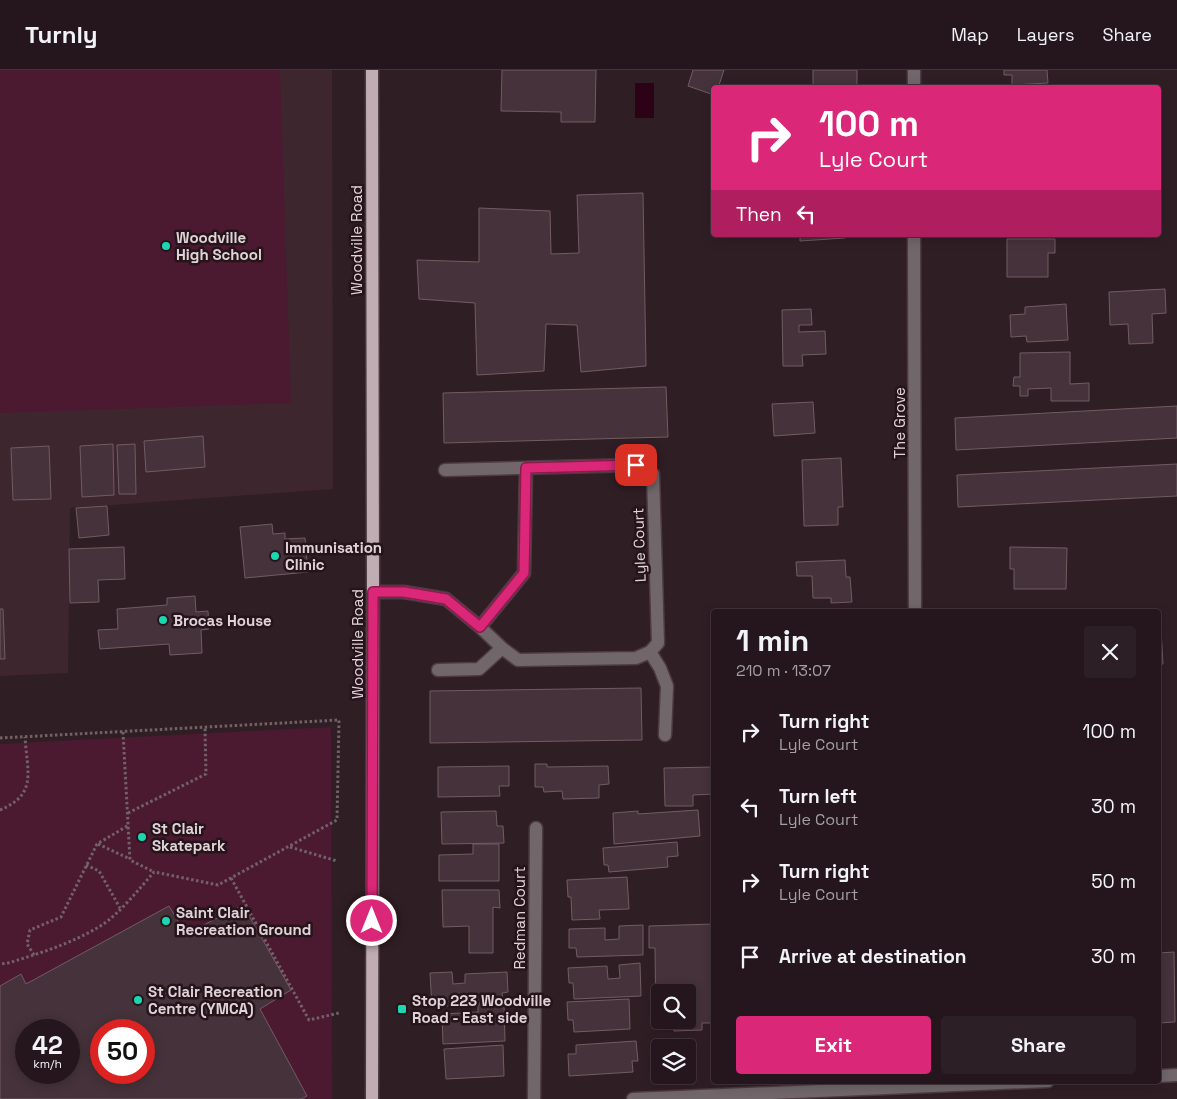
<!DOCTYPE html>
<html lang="en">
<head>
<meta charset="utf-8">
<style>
  body { margin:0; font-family:"Space Grotesk",sans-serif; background:#2c1f25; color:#f1f3f6; height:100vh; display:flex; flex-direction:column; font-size:19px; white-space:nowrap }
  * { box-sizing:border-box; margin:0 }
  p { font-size:16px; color:#a39fa3 }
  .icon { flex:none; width:28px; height:28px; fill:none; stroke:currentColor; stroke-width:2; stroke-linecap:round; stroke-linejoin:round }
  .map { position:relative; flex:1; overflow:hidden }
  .sheet { position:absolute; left:711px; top:539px; width:450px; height:475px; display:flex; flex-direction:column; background:#24161c; border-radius:5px; box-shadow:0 2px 12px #0003,0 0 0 1px #41353b }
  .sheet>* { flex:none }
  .guide { position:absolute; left:711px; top:15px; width:450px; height:152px; border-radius:5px; box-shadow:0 2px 12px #0003,0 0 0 1px #41353b; background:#db2777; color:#fff; overflow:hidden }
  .tools { position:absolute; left:651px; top:914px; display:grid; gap:10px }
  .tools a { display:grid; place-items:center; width:45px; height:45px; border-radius:5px; background:#24161c; box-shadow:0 2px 12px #0003,0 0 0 1px #41353b; font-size:25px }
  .speed { position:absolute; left:15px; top:949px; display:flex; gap:10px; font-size:25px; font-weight:700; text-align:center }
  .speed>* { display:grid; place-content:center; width:65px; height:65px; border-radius:50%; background:#24161c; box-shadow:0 2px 12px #0003,0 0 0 1px #41353b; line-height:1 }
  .speed small { font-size:12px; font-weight:400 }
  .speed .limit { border:8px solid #d22; background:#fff; color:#111 }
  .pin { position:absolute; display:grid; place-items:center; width:42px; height:42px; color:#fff; margin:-21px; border-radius:10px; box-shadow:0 2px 8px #0006 }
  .me { position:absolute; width:55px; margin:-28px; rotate:0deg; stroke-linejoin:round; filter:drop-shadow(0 0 4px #0008) }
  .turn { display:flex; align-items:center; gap:18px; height:105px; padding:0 25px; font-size:22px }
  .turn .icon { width:65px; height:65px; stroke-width:2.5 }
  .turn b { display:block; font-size:35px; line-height:42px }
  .then { display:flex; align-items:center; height:48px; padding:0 25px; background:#0003; gap:10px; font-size:19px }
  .round { display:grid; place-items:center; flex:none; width:52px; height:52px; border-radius:5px; background:#2c1f25 }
  .headline { display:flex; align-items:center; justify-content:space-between; height:85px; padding:0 25px }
  h1 { font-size:30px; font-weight:800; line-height:38px }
  .action { display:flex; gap:10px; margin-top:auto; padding:10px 25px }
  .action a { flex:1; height:58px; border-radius:5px; background:#db2777; color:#fff; font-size:20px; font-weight:800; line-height:58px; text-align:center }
  .action a+a { background:#2c1f25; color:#f1f3f6 }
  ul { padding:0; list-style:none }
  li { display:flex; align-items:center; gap:15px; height:75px; padding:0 25px }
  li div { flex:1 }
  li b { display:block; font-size:19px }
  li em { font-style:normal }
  header { display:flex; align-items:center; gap:30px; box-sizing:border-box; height:70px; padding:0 25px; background:#24161c; border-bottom:1px solid #41353b }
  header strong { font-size:24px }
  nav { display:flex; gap:28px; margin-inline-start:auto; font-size:18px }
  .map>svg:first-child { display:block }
  .built { fill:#3e262f }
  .green { fill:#4b1a30; fill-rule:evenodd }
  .water { fill:#2c0217 }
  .building { fill:#46323a; stroke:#715c64; fill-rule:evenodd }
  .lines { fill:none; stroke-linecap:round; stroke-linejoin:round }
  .minor-casing { stroke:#4c3b42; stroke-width:15 }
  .major-casing { stroke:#4c3b42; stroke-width:15 }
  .path { stroke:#726268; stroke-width:3; stroke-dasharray:2.5 2.5; stroke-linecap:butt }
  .minor { stroke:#71676b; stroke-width:12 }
  .major { stroke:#c0acb3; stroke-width:12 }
  .route-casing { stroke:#8e194d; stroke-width:12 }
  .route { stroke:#db2777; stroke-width:9 }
  .poi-dot { fill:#1cd5b1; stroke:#26141b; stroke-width:2 }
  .labels { text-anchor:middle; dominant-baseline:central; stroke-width:5; stroke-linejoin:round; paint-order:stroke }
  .poi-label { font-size:15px; font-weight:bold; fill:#e0d3d8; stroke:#26141b; text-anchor:start }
  .street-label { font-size:15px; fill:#e0d3d8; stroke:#26141b }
</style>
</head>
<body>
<header>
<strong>Turnly</strong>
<nav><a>Map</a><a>Layers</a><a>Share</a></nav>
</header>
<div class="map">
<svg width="1177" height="1029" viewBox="0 0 1177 1029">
  <rect width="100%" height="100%" fill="#301e25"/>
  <path class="built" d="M0,0H332L333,419L70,438L68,603L0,606Z"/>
  <path class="green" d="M0,0H280L291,333L0,343Z
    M331,657L332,1029H0V674ZM26,960H69V1002H26ZM101,960H144V1002H101Z"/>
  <path class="water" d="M635,13H654V48H635Z"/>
  <path class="building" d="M502,0H596L595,52H561V42L501,41Z
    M693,0H724L718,18H714V25L688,16Z
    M813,0H857V18H813Z
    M1004,0H1047L1048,13L1012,15V5H1004Z
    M643,123L646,296L581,302L577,255L546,254L544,301L477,305L475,233L419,229L417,190L479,192V138L550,141L551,184L579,183L577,125Z
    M800,165H844L845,168L800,171Z
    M1007,169H1055V183H1048V207H1007Z
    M1165,219L1166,243L1152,244L1153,273L1129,274L1128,254L1110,255L1109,222Z
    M1066,234L1068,270L1027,272L1026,266L1011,267L1010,245L1025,244V237Z
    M811,239L812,255H799V262L825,261L826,284L802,285L803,296H783L782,240Z
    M1070,282V314L1089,313V331H1051V318L1028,319V326H1020V316H1013L1014,307H1020V283Z
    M666,317L668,367L444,373L443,323Z
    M813,332L815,363L774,366L772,334Z
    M1177,336V368L956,380L955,348Z
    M203,366L205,397L146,402L144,371Z
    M113,374L114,425L82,427L80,376Z
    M135,374L136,424H119L117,375Z
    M49,376L51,429L13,430L11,378Z
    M841,388L843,437H838V455L804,456L802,390Z
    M1177,394V426L958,437L957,405Z
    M107,436L109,465L79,468L76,438Z
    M272,454L273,464L285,463V469L305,468L308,502L245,508L240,457Z
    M124,477L125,509L98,510L99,532L70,533L69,479Z
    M1010,477L1067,478L1066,519H1014V499H1010Z
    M845,490L846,507H850L852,532L831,533V528H813L812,506H797L796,492Z
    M195,526L196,542L208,541L209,559L201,560L202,583L170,585L169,574L100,579L98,560L118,559L117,539L167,535V528Z
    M0,539H3L5,589H0Z
    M1159,559H1161L1163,594H1159Z
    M641,618L642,670L430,673V621Z
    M1160,646V680L1159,681V647Z
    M535,694H547V697L608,696L609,714L599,715V728L563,729L562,721L544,722L543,717H535Z
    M509,696V716H499L500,726L438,727V697Z
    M714,697V724L693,725V736H665L664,698Z
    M698,740L700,766L614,774L613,743L638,741V744Z
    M496,741L497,756H503L504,773L442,774L441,742Z
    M677,772L678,786L667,787L668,797L609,802L608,795H604L603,778Z
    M473,774H499V811H439V785L473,784Z
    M627,807L629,839L599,840L600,849L572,850L571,827H568L567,810Z
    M442,820H499L500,838L493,837V883H469V856L443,857Z
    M243,835L291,920L260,939L307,1026L301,1029H0V916L21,904L26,914L169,836L186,864ZM26,960H69V1002H26ZM101,960H144V1002H101Z
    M714,854V953H702V960L674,961V954H656L655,878H649V856ZM660,922H688V950H660Z
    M643,855V885L577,887L576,878H569V859L605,858V870L619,869V856Z
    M1174,882L1175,952L1159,953V883Z
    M640,893L641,926L574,929L573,913H569L568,898L607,896L608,909L620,908L619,895Z
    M452,902L453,914L465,913V904L507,902L508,922L502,923L503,932L432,937L430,903Z
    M629,929L630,959L574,962L573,950H568L567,932Z
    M504,933L505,971L443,974L442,944L478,942V935Z
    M636,971L638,991H632L633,1002L569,1006L568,984H576V975Z
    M503,975L504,1006L446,1009L444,979Z"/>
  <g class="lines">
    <defs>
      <path id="minor" d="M914,0V18
        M914,165L915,541
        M373,522H404L446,529L480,557L502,578L518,590L636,588L650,582L658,573L653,404L636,395L445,400
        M480,557L524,503L526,398
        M650,582L660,598L667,616L665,665
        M438,600L479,599L502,578
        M1159,1006L1177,1005
        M534,1029L536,758
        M633,1029L1048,1011"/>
      <path id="major" d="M372,0L373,522L372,1029"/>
    </defs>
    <use href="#minor" class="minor-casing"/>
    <use href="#major" class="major-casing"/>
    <path class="path" d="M123,662L130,790L154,802
      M0,668L339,650L337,750L218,815L154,802C140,818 119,844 102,855C73,873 41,883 8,893L0,894
      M0,740C38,724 27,702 25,667
      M128,743L206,704L205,658
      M98,774L130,789
      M290,777L337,791
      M86,795L99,801L120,838
      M231,808L309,950L339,943
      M34,885L27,874L30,860L61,847L97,774L129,755"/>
    <use href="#minor" class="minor"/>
    <use href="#major" class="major"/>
  </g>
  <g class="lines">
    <defs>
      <path id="route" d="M372,851L373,522H404L446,529L480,557L524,503L526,398L636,395"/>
    </defs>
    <use href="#route" class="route-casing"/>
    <use href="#route" class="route"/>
  </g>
  <g class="poi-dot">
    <circle cx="166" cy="176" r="5"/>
    <circle cx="275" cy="486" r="5"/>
    <circle cx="163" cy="550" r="5"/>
    <circle cx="142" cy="767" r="5"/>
    <circle cx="166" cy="851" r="5"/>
    <circle cx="138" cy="930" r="5"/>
    <rect x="397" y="934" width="10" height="10" rx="2.5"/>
  </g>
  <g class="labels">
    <g class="poi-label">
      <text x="176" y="167">Woodville<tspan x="176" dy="17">High School</tspan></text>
      <text x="285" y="477">Immunisation<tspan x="285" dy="17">Clinic</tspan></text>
      <text x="173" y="550">Brocas House</text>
      <text x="152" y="758">St Clair<tspan x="152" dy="17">Skatepark</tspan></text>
      <text x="176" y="842">Saint Clair<tspan x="176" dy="17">Recreation Ground</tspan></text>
      <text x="148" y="921">St Clair Recreation<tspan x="148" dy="17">Centre (YMCA)</tspan></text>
      <text x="412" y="930">Stop 223 Woodville<tspan x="412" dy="17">Road - East side</tspan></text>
    </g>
    <g class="street-label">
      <text transform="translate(356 170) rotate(-90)">Woodville Road</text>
      <text transform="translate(899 353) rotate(-90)">The Grove</text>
      <text transform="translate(639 475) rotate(-92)">Lyle Court</text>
      <text transform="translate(357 574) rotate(-90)">Woodville Road</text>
      <text transform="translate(519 848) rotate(-90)">Redman Court</text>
    </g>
  </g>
</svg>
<div class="tools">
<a><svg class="icon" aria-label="search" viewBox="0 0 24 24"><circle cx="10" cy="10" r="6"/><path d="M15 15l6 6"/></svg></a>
<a><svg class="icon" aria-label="layers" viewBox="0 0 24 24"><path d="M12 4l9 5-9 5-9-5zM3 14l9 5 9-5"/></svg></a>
</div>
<div class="speed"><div>42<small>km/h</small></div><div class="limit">50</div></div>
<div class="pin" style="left:636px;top:395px;background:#d93025"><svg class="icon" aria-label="arrive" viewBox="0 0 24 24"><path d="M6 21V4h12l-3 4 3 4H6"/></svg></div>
<svg class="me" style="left:372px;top:851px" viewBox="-20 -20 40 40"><circle r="17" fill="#db2777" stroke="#fff" stroke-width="3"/><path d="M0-11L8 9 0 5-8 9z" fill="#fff"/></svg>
<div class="guide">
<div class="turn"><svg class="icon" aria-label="right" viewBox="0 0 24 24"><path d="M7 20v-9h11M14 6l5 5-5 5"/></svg><div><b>100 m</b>Lyle Court</div></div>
<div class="then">Then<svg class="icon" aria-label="left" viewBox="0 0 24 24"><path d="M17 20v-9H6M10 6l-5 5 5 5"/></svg></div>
</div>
<section class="sheet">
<div class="headline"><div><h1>1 min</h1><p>210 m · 13:07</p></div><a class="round"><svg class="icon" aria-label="close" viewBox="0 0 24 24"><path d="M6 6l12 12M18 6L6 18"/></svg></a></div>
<ul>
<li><svg class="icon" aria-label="right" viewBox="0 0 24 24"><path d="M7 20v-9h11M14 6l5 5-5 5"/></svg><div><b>Turn right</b><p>Lyle Court</p></div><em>100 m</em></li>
<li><svg class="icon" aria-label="left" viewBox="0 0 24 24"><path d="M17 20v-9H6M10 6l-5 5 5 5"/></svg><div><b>Turn left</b><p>Lyle Court</p></div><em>30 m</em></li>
<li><svg class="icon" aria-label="right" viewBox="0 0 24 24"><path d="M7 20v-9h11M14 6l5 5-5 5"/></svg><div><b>Turn right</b><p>Lyle Court</p></div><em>50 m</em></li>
<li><svg class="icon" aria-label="arrive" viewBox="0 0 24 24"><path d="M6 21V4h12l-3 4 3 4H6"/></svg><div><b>Arrive at destination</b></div><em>30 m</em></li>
</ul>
<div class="action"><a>Exit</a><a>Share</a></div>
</section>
</div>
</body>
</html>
